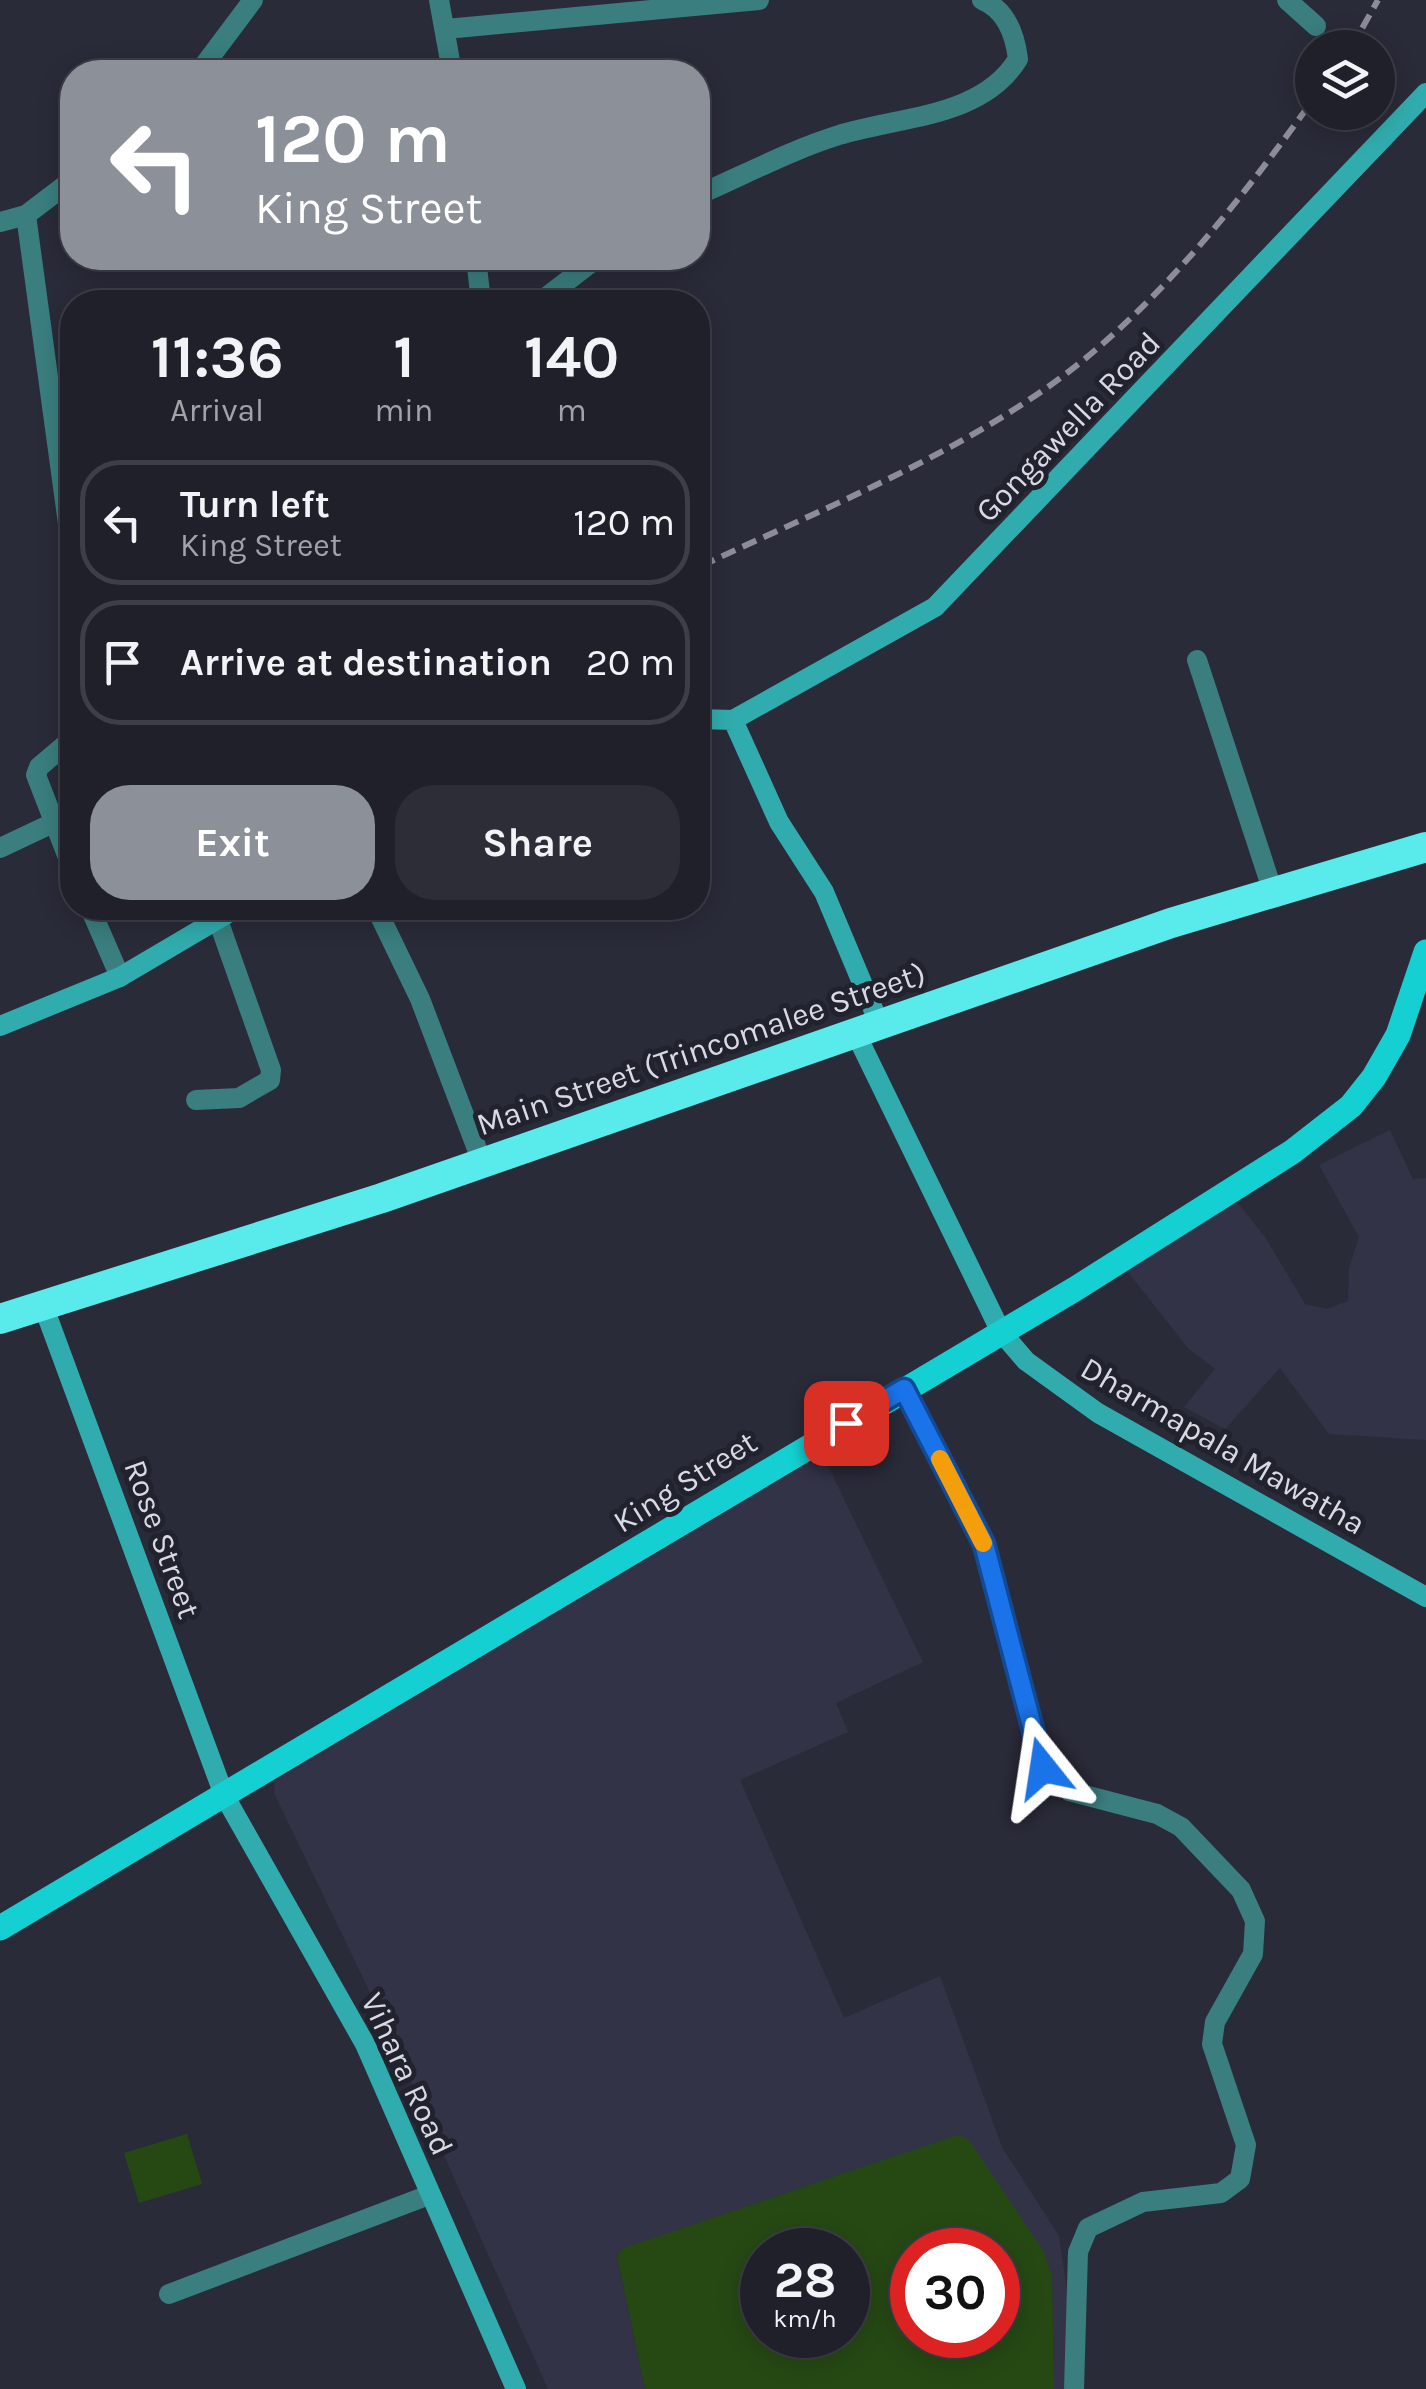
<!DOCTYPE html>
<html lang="en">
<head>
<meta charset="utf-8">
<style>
  body { margin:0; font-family:Karla,sans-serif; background:#2d2d37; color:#f1f3f6; height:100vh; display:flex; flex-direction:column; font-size:38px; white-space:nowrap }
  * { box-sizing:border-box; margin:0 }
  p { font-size:32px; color:#a2a3a9 }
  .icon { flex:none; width:55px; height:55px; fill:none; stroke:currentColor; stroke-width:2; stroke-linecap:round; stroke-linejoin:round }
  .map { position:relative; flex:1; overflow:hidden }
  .side { position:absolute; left:60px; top:290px; width:650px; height:630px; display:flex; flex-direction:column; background:#20202b; border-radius:40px; box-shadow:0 5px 25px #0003,0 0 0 2px #3d3e47 }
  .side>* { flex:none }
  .hud { position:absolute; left:60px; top:60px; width:650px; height:210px; border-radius:40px; box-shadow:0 5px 25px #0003,0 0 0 2px #3d3e47; background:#8c9099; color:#fff; overflow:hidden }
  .tools { position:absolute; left:1295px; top:30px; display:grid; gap:20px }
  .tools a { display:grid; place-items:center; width:100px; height:100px; border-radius:50%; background:#20202b; box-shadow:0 5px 25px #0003,0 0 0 2px #3d3e47; font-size:50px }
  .speed { position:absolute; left:740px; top:2228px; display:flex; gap:20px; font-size:50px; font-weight:700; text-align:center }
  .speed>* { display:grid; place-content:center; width:130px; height:130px; border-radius:50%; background:#20202b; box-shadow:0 5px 25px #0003,0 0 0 2px #3d3e47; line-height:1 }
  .speed small { font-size:25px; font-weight:400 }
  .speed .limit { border:15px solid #d22; background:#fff; color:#111 }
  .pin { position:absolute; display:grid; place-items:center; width:85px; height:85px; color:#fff; margin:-42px; border-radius:20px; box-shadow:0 5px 15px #0006 }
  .me { position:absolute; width:110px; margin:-55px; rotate:345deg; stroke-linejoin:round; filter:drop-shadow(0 0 8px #0008) }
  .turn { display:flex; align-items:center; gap:35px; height:210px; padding:0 30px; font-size:45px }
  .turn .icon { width:130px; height:130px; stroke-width:2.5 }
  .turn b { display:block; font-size:70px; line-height:85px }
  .eta { display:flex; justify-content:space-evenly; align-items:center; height:170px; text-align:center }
  .eta b { font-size:60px; font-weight:700; line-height:70px }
  .cta { display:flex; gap:20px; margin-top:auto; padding:20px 30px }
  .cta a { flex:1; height:115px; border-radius:40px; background:#8c9099; color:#fff; font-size:40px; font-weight:700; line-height:115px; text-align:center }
  .cta a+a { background:#2d2d37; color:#f1f3f6 }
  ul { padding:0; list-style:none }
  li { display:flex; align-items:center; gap:30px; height:125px; margin:0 20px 15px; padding:0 10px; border:5px solid #3d3e47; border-radius:40px }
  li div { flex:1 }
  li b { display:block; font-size:38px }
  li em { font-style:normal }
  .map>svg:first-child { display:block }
  .built { fill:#323347 }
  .green { fill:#264914; fill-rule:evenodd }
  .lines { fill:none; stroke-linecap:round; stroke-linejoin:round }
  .street { stroke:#3a7e7f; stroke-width:20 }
  .secondary { stroke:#31acae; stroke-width:20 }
  .primary { stroke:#15d0d2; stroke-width:25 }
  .highway { stroke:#59ebec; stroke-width:30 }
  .rail { stroke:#8c8d98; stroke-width:6; stroke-dasharray:15 8; stroke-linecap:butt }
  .route-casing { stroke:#114b97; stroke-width:25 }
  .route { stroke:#1a73e8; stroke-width:18 }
  .slow { stroke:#f59e0b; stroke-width:18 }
  .labels { text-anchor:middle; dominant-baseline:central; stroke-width:10; stroke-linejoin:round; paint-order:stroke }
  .street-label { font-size:32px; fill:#d8d9e2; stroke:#20222e }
</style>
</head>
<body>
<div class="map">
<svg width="1426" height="2389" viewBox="0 0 1426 2389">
  <rect width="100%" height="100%" fill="#2a2b39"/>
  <path class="built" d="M1390,1130L1413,1179L1426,1178V1440L1329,1434L1280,1368L1225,1429L1184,1407L1215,1369L1188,1348L1124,1267L1237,1202L1265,1237L1305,1304L1327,1309L1348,1301L1349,1268L1359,1237L1319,1165Z
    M813,1460L826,1462L923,1662L836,1703L848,1732L740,1780L844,2018L940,1976L1002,2147L1059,2236L1071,2319L1068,2389H1054L1052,2276L969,2141L617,2257L645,2389H548L390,2034L274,1793L275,1781Z"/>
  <path class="green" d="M187,2134L202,2184L139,2203L124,2153Z
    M958,2135L969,2140L1044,2252L1052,2276L1054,2389H645L617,2256L624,2248ZM762,2250H848V2335H762ZM912,2250H998V2335H912Z"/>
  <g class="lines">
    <path class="street" d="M439,0L452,72
      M1287,0L1316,26
      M446,29L759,0
      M199,72L253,0
      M72,180L26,215L72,553
      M698,195C744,175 791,150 839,135C900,116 982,118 1018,59C1015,35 1007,10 982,0
      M0,222L26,215
      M476,258L481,302
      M540,302L597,258
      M1197,660L1273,892
      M72,739L39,767L36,775L72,868
      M0,848L53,823
      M90,908L120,977
      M376,908L420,999L482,1162
      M196,1100L239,1098L270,1080L271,1070L218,920
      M904,1389L984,1544L1043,1767L1069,1791L1157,1814L1181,1827L1241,1890L1255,1921L1253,1954L1215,2022L1212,2044L1246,2145L1240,2179L1221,2193L1143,2202L1088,2228L1078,2252L1074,2389
      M169,2294L429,2195"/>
    <path class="secondary" d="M698,719L733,720L935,607L1426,93
      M733,720L779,822L824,892L879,1023
      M0,1026L120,977L237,908
      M855,1032L1001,1332L1026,1361L1098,1413L1426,1597
      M43,1305L224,1795L365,2044L516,2389"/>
    <path class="primary" d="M0,1928L1075,1289L1292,1152L1351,1106L1374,1077L1398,1035L1426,952"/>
    <path class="highway" d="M0,1319L382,1198L1171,923L1426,847"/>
    <path class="rail" d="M1351,48L1378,0
      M701,566C816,512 940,462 1045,389C1150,316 1238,204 1312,101"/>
  </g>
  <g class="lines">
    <defs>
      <path id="route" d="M846,1423L904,1389L984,1544L1043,1768"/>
    </defs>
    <use href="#route" class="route-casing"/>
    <use href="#route" class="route"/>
    <path class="slow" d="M940,1459L983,1543"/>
  </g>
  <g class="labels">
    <g class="street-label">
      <text transform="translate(1068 427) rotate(-46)">Gongawella Road</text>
      <text transform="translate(701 1049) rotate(-19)">Main Street (Trincomalee Street)</text>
      <text transform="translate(1223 1446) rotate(30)">Dharmapala Mawatha</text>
      <text transform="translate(685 1482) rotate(-32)">King Street</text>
      <text transform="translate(162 1539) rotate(70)">Rose Street</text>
      <text transform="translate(407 2074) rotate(65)">Vihara Road</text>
    </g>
  </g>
</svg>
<div class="tools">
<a><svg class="icon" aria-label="layers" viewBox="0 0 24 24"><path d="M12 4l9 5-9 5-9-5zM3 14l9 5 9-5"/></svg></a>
</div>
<div class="speed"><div>28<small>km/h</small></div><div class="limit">30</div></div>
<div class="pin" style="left:846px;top:1423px;background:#d93025"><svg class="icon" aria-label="arrive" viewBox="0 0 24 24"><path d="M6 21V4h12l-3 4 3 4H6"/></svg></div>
<svg class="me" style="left:1043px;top:1768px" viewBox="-20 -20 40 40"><path d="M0-17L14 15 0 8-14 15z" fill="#1a73e8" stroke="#fff" stroke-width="4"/></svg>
<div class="hud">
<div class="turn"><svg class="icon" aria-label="left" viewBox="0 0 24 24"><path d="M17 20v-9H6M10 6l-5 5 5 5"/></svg><div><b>120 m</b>King Street</div></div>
</div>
<section class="side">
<div class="eta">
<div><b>11:36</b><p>Arrival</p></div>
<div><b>1</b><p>min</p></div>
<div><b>140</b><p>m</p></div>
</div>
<ul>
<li><svg class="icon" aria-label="left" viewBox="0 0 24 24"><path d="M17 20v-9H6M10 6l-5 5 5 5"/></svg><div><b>Turn left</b><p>King Street</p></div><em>120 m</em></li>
<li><svg class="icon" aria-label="arrive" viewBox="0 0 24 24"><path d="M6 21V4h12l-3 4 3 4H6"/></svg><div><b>Arrive at destination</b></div><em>20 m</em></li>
</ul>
<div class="cta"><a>Exit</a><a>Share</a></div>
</section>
</div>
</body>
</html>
